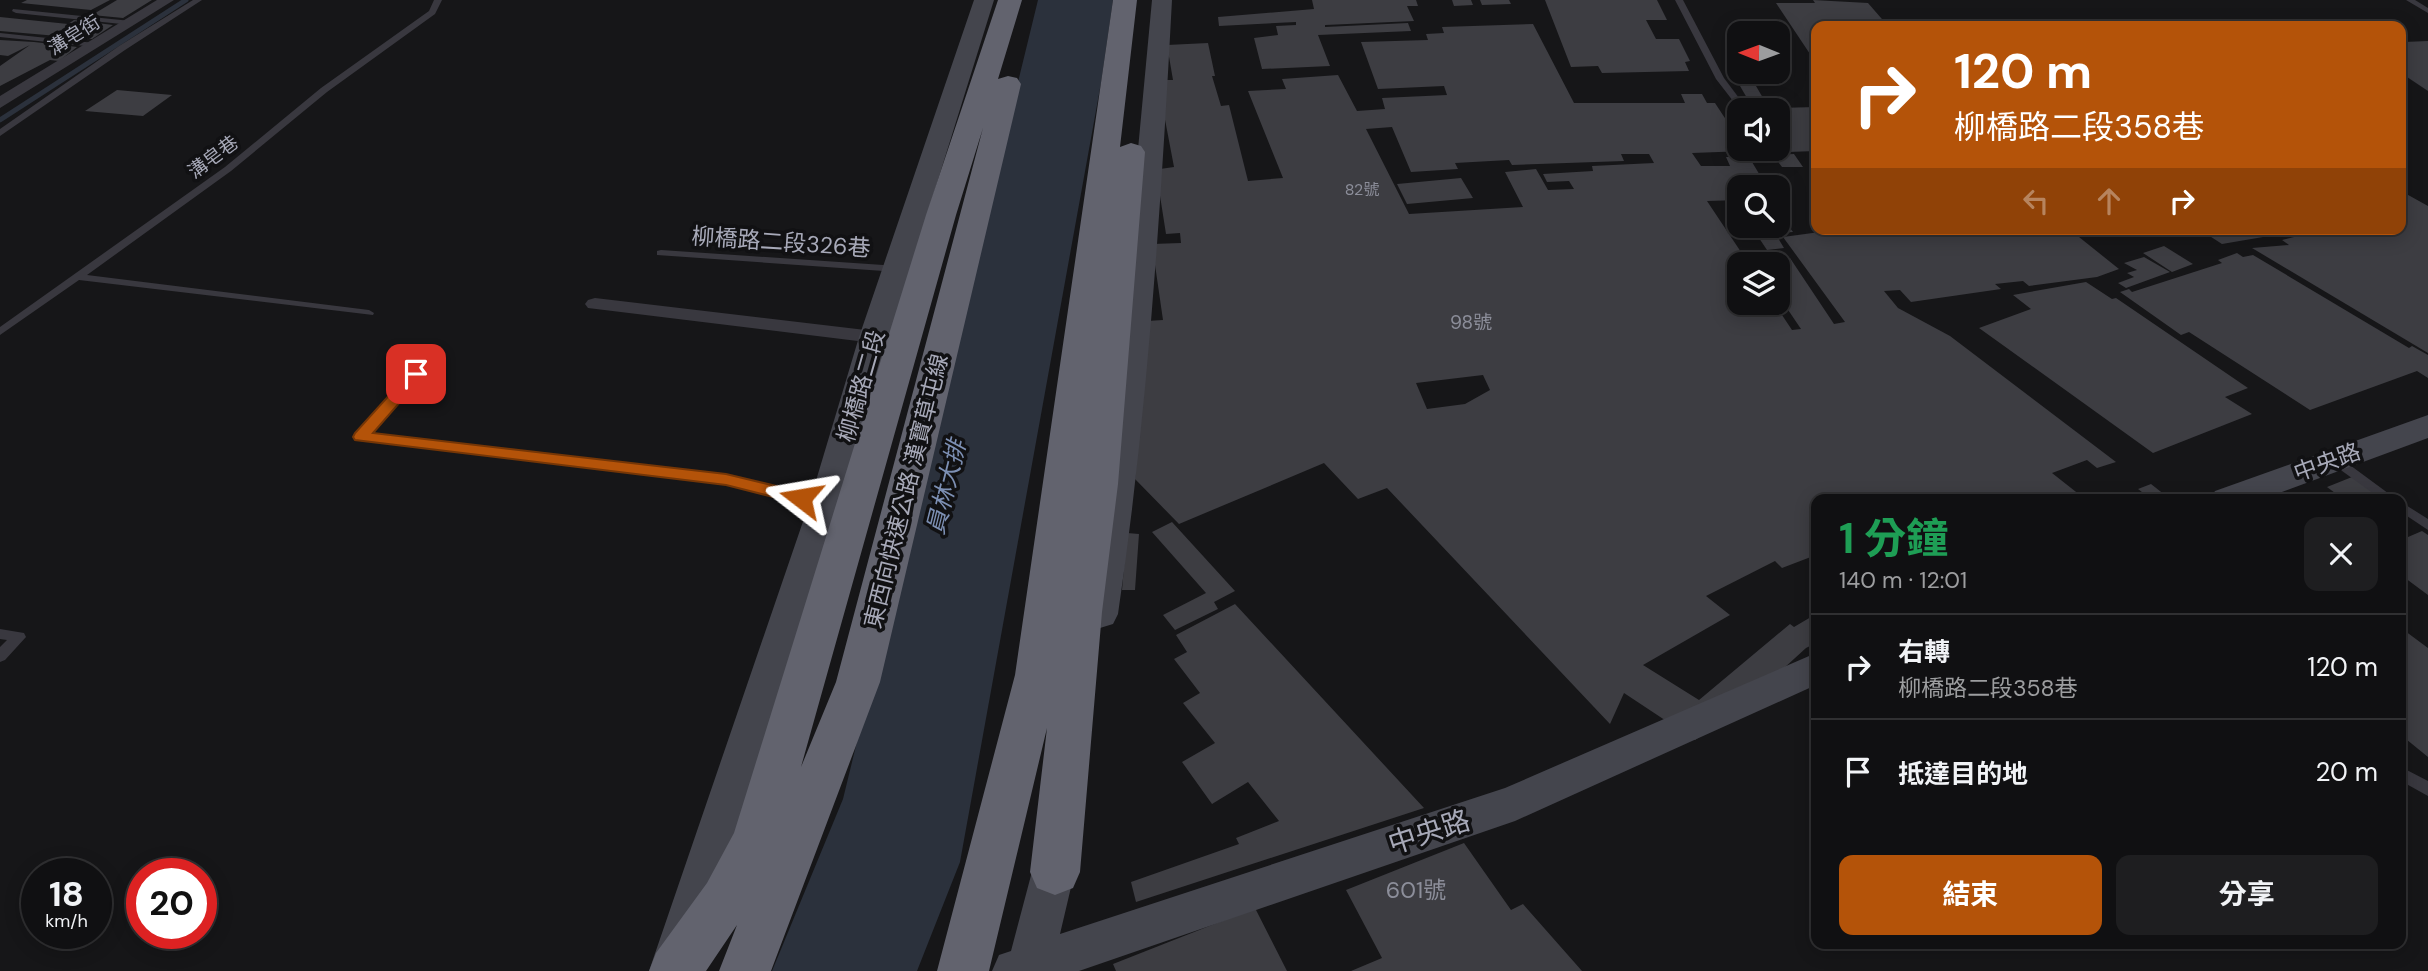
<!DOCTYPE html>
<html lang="zh-TW">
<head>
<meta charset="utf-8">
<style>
  body { margin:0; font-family:"DM Sans","Noto Sans TC",sans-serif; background:#1e1e20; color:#f1f3f6; height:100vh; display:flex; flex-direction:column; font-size:26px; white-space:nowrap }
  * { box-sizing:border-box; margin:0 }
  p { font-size:23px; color:#9c9d9f }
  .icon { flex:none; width:38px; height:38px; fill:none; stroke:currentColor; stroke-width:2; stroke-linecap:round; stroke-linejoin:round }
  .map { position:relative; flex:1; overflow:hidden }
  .panel { position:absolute; left:1811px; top:494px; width:595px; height:455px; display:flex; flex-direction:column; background:#101012; border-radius:14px; box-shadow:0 4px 18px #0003,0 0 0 2px #303032 }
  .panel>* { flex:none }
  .banner { position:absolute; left:1811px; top:21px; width:595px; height:214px; border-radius:14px; box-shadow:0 4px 18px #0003,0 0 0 2px #303032; background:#b45309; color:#fff; overflow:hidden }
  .needle { width:46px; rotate:271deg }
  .tools { position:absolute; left:1727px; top:21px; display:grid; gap:14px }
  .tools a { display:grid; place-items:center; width:63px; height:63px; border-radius:14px; background:#101012; box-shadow:0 4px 18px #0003,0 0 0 2px #303032; font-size:35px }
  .speed { position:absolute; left:21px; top:858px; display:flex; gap:14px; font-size:35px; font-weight:700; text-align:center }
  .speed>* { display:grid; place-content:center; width:91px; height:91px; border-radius:50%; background:#101012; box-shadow:0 4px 18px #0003,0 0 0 2px #303032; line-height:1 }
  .speed small { font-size:18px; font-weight:400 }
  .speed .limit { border:10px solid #d22; background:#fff; color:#111 }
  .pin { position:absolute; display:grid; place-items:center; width:60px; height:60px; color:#fff; margin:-30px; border-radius:14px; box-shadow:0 4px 10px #0006 }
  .me { position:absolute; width:77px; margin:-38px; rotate:284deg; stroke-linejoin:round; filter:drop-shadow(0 0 5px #0008) }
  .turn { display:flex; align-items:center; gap:24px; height:147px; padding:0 28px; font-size:32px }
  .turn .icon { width:91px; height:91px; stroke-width:2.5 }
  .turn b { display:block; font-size:49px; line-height:60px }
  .lanes { display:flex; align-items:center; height:66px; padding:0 28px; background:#0003; justify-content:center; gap:35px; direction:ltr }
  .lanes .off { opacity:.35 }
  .round { display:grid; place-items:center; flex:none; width:74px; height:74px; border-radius:14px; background:#1e1e20 }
  .summary { display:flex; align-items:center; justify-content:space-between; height:119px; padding:0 28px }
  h1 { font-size:42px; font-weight:700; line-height:52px; color:#1e9e55 }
  .cta { display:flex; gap:14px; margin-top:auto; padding:14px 28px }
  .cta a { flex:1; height:80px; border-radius:14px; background:#b45309; color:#fff; font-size:28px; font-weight:700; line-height:80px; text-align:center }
  .cta a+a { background:#1e1e20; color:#f1f3f6 }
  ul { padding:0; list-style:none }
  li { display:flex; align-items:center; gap:21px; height:105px; padding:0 28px; border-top:2px solid #303032 }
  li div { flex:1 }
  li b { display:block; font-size:26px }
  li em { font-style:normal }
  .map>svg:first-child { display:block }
  .water { fill:#2b313c }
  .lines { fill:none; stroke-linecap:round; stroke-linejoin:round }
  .stream { stroke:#2b313c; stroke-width:5 }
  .building { fill:#3d3d42; fill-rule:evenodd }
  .lane { fill:#39383f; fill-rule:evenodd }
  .street { fill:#39383f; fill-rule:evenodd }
  .secondary { fill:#44454d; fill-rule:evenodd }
  .highway { fill:#62636e; fill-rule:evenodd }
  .route { fill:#b45309; stroke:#753606; stroke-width:2 }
  .labels { text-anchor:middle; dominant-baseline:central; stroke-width:7; stroke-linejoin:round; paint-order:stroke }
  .far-number-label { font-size:16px; fill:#8c8e9a }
  .far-street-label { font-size:19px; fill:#a7a9b8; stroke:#111113 }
  .number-label { font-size:19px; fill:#8c8e9a }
  .street-label { font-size:23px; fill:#a7a9b8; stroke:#111113 }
  .near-number-label { font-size:23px; fill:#8c8e9a }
  .water-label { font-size:24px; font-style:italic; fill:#7d90b4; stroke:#111113 }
  .near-street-label { font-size:28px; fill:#a7a9b8; stroke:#111113 }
</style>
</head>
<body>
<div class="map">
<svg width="2428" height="971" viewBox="0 0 2428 971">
  <rect width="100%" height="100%" fill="#161618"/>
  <path class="water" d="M1038,0H1113L1101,83L960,862L917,971H772L843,799Z"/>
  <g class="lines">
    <path class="stream" d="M0,120L186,0"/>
  </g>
  <path class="building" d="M27,0H110L91,10L21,3Z
    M117,0H152L123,18L92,15Z
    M1312,0H1416L1418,6H1407L1414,21L1325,25V27L1408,23L1411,31L1318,35L1330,66L1262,69L1254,38L1278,35L1276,26L1296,25V22L1219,26L1218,17L1314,9Z
    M1452,0H1471L1473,5L1454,6Z
    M1480,0H1509L1511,4L1482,5Z
    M1545,0H1657L1667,20H1646L1656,39H1679L1690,61L1685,62L1689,71L1602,73L1598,66L1571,67Z
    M1813,0L1868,3L1888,26H1816V63L1776,3H1815Z
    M0,17L68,24L74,20L113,25L92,39L0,31Z
    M1533,24L1574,103H1685L1681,94H1702L1707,103H1715L1740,141V149L1746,151L1692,153L1701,166H1730L1726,157H1749L1767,187H1740V200L1707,201L1749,264H1740V303H1774L1792,330L1801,329L1778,295V264H1765L1762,259L1790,258L1834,324L1845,322L1783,237L1842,229H2069L2119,269L2097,277L2029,286L2023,281L1995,284L2001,289L1911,302L1900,290L1884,291L1898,308L1950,336L2116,462L2097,468L2087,460L2052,473L2085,499H1816V555L1782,568L1775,561L1706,596L1730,615L1643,665L1699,700L1790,624L1794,627L1816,614V643L1806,648L1736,712L1695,740L1624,693L1610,724L1387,488L1358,499L1324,463L1179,524L1135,479L1147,321L1163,320L1152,244L1181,243L1180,233L1166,234L1158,183L1160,169L1174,167L1163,109L1165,80H1173L1167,45L1208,43L1215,76H1212L1221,106L1229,105L1248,181L1283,178L1248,91L1286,89L1282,79L1338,75L1357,111L1385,109L1382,98L1447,95L1444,86L1378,89L1361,42L1428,40L1426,34L1444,33L1442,27ZM1392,127L1411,172L1458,169L1455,163L1509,160L1512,165L1624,161L1621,154H1649L1654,163L1592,166L1593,171L1543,174L1547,182L1569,181L1574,189L1548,190L1536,169L1505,172L1523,207L1409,214L1366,129ZM1483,375L1490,390L1465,404L1427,409L1416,383Z
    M0,40L34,42L77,47L59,61L50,60L0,86V66L30,45L8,56L0,55Z
    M2428,41V91L2401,73V45L2408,44L2404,42Z
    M1740,72H1758L1764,83L1739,82L1735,76H1743Z
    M1740,86H1756L1770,110H1754Z
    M117,90L172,95L143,116L85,111Z
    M1816,107V151L1788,152L1778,136V108Z
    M1794,154L1803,167H1782L1773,155Z
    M1461,178L1473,198L1407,204L1397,184Z
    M2401,191L2428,206V353L2252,248L2289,245L2282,240L2298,236L2293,232L2222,244L2205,233L2216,229H2401Z
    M1778,216H1781L1793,232L1775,233L1784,248L1767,250L1751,226H1778Z
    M2164,246L2193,264L2172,272L2143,253Z
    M2237,253L2243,257L2253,255L2409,348L2412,346L2428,355V378L2417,371L2310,410L2189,332L2181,335L2120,292L2129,289L2132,292L2222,263L2218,260Z
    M2144,257L2170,272L2126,288L2118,283L2134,277L2127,273L2137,270L2124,263Z
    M2086,282L2112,299L2116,298L2248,388L2225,397L2252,414L2153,453L1979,328L2031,309L2013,295Z
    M2352,477L2383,499H2343L2327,487Z
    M2151,484L2170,499H2151L2138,489Z
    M1172,522L1235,591L1214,602L1218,609L1175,630L1163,615L1206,593L1152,532Z
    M2422,531L2428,535V595L2401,575V540Z
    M1127,533L1139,534L1135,590H1122Z
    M1235,604L1424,808L1136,902L1131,882L1239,844L1236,838L1279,821L1248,782L1212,804L1182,762L1215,743L1183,703L1200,693L1174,659L1187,652L1176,635Z
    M2401,628L2428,648V757L2401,735Z
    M1464,843L1511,910L1523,904L1582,971H1351L1382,958L1346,890Z
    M1255,908L1287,971H1116L1113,964Z"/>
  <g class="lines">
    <path class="lane" d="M193,0H202L125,50L0,136V129L119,46Z
      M434,0H442L435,14L327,92L231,171L87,275L369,310L374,313L373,315L79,280L0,335V327L225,167L321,88L429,11Z
      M1675,0H1683L1724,78L1748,110H1740L1716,79Z
      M2406,0H2415L2428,8V13Z
      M13,9L131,21L135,23L131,25L16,13L12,11Z
      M0,33L95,43L99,45L95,47L0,37Z
      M661,250L898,266L903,269L898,272L657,255V251Z
      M416,370L422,374L420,377L370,434L726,475L826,500L832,504L826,508L726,483L357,440L355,437L357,434L412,371Z
      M2335,456L2339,457L2396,499H2381L2331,463L2329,460Z
      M2401,502L2428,519V530L2401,512Z
      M0,629L24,633L26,637L5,660L0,662V647L7,640L0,639Z
      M2401,767L2428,781V796L2401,781Z"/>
    <path class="street" d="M157,0H174L0,108V96Z
      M595,298L874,331L881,333L884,337L881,341L874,343L588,308L585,304L588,300Z"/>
    <path class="secondary" d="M974,0H994L889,337L843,504L695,971H649L809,504L859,337Z
      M1152,0H1172C1161,206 1148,410 1118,614L1113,624L1100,628L1087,624L1082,614L1116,384Z
      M2428,415V438L2263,499H2210L2215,491Z
      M1816,653V685L1515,821L1079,971H992L999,955L1011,951L1038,849L1044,835L1059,830L1074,835L1080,849L1060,934L1505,788Z"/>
    <path class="highway" d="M998,0H1022L998,79L1008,76L1017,78L1021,84L880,682L771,971H719L737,925L706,971H649L656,953L707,883L734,833L926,215ZM983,128L836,682L801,767L956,215Z
      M1113,0H1137L1120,147L1131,143L1141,146L1145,152L1118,484L1102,612L1080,872L1073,888L1055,895L1037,888L1030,872L1047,728L989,971H937L1015,675Z"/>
  </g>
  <path class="route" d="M416,369L422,371L424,374L422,377L373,433L726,474L801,492L809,498L801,504L726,485L355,440L353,437L355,433L411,371Z"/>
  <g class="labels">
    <g class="far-number-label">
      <text x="1362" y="189">82號</text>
    </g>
    <g class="far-street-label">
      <text transform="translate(74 35) rotate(-32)">溝皂街</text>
      <text transform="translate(213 157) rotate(-37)">溝皂巷</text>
    </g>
    <g class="number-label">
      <text x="1471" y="322">98號</text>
    </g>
    <g class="street-label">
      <text transform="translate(781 242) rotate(4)">柳橋路二段326巷</text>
      <text transform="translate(861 386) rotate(-74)">柳橋路二段</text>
      <text transform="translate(2327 462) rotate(-20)">中央路</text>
      <text transform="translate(906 491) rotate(-76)">東西向快速公路 漢寶草屯線</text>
    </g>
    <g class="near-number-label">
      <text x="1416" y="890">601號</text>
    </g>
    <g class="water-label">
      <text transform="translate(946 487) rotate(-76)">員林大排</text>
    </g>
    <g class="near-street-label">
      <text transform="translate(1429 832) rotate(-18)">中央路</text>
    </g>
  </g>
</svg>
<div class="tools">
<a><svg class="needle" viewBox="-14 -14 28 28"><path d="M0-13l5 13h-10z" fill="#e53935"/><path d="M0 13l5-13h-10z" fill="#9c9d9f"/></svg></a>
<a><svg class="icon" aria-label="sound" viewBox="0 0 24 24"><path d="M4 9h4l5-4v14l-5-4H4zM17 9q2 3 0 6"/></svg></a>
<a><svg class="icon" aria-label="search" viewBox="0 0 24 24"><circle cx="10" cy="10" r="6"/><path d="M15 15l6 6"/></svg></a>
<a><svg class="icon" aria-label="layers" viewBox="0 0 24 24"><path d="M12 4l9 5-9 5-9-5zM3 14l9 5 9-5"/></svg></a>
</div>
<div class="speed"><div>18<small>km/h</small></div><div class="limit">20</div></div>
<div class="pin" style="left:416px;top:374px;background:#d93025"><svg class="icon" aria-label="arrive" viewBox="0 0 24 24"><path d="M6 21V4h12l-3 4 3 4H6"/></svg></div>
<svg class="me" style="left:801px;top:498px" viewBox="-20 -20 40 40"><path d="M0-17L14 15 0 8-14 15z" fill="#b45309" stroke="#fff" stroke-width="4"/></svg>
<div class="banner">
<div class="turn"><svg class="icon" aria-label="right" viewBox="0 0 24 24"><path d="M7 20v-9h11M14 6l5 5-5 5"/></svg><div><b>120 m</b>柳橋路二段358巷</div></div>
<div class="lanes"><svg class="icon off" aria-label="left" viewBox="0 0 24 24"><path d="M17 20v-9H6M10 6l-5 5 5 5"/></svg><svg class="icon off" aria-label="ahead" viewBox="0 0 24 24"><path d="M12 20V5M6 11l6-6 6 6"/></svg><svg class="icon" aria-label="right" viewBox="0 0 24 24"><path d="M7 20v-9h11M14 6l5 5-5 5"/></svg></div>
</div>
<section class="panel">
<div class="summary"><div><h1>1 分鐘</h1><p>140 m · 12:01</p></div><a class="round"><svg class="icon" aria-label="close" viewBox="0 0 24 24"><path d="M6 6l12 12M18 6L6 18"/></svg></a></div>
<ul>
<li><svg class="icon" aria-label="right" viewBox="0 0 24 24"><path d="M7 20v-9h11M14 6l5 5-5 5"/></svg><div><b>右轉</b><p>柳橋路二段358巷</p></div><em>120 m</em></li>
<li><svg class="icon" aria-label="arrive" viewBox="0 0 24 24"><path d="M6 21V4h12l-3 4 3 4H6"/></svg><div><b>抵達目的地</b></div><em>20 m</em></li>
</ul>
<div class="cta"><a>結束</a><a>分享</a></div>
</section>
</div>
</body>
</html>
